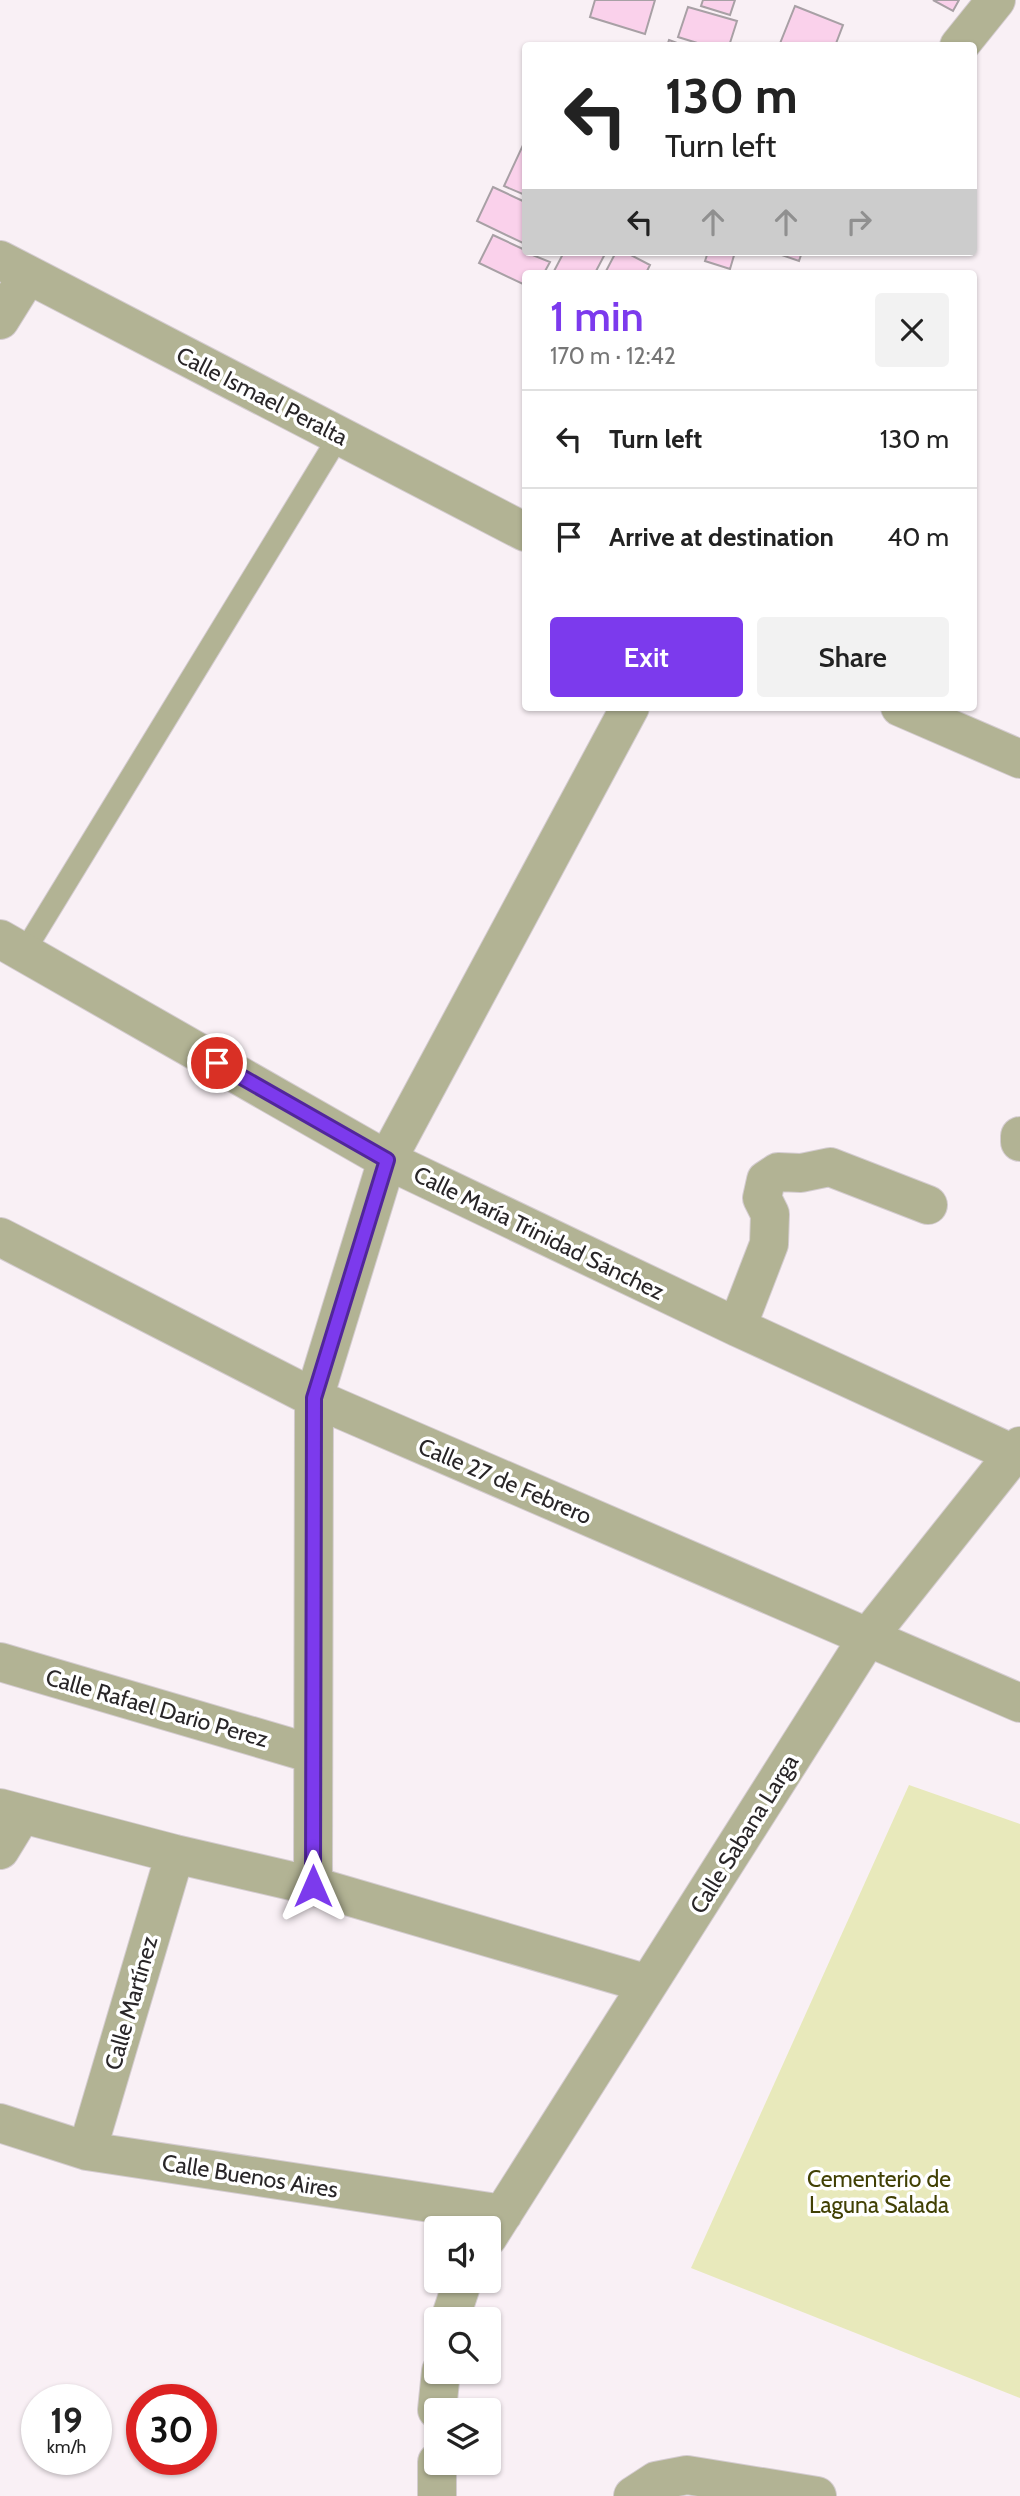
<!DOCTYPE html>
<html lang="en">
<head>
<meta charset="utf-8">
<style>
  body { margin:0; font-family:Cabin,sans-serif; background:#f2f2f2; color:#222; height:100vh; display:flex; flex-direction:column; font-size:26px; white-space:nowrap }
  * { box-sizing:border-box; margin:0 }
  p { font-size:23px; color:#767676 }
  .icon { flex:none; width:38px; height:38px; fill:none; stroke:currentColor; stroke-width:2; stroke-linecap:round; stroke-linejoin:round }
  .map { position:relative; flex:1; overflow:hidden }
  .sheet { position:absolute; left:522px; top:270px; width:455px; height:441px; display:flex; flex-direction:column; background:#fff; border-radius:7px; box-shadow:0 2px 5px #0004 }
  .sheet>* { flex:none }
  .guide { position:absolute; left:522px; top:42px; width:455px; height:214px; border-radius:7px; box-shadow:0 2px 5px #0004; background:#fff; color:#222; overflow:hidden }
  .controls { position:absolute; left:424px; top:2216px; display:grid; gap:14px }
  .controls a { display:grid; place-items:center; width:77px; height:77px; border-radius:7px; background:#fff; box-shadow:0 2px 5px #0004; font-size:35px }
  .speed { position:absolute; left:21px; top:2384px; display:flex; gap:14px; font-size:35px; font-weight:700; text-align:center }
  .speed>* { display:grid; place-content:center; width:91px; height:91px; border-radius:50%; background:#fff; box-shadow:0 2px 5px #0004; line-height:1 }
  .speed small { font-size:18px; font-weight:400 }
  .speed .limit { border:10px solid #d22; background:#fff; color:#111 }
  .pin { position:absolute; display:grid; place-items:center; width:60px; height:60px; color:#fff; margin:-30px; border:4px solid #fff; border-radius:50%; box-shadow:0 2px 7px #0007 }
  .me { position:absolute; width:77px; margin:-38px; rotate:0deg; stroke-linejoin:round; filter:drop-shadow(0 0 5px #0008) }
  .turn { display:flex; align-items:center; gap:24px; height:147px; padding:0 28px; font-size:32px }
  .turn .icon { width:91px; height:91px; stroke-width:2.5 }
  .turn b { display:block; font-size:49px; line-height:60px }
  .lanes { display:flex; align-items:center; height:66px; padding:0 28px; background:#0003; justify-content:center; gap:35px; direction:ltr }
  .lanes .off { opacity:.35 }
  .round { display:grid; place-items:center; flex:none; width:74px; height:74px; border-radius:7px; background:#f2f2f2 }
  .summary { display:flex; align-items:center; justify-content:space-between; height:119px; padding:0 28px }
  h1 { font-size:42px; font-weight:600; line-height:52px; color:#7c3aed }
  .action { display:flex; gap:14px; margin-top:auto; padding:14px 28px }
  .action a { flex:1; height:80px; border-radius:7px; background:#7c3aed; color:#fff; font-size:28px; font-weight:600; line-height:80px; text-align:center }
  .action a+a { background:#f2f2f2; color:#222 }
  ul { padding:0; list-style:none }
  li { display:flex; align-items:center; gap:21px; height:98px; padding:0 28px; border-top:2px solid #e0e0e0 }
  li div { flex:1 }
  li b { display:block; font-size:26px }
  li em { font-style:normal }
  .map>svg:first-child { display:block }
  .green { fill:#e8e9bb }
  .building { fill:#fad1eb; stroke:#a8a0a5; stroke-width:2 }
  .lines { fill:none; stroke-linecap:round; stroke-linejoin:round }
  .service-casing { stroke:#d4ccd0; stroke-width:23 }
  .minor-casing { stroke:#d4ccd0; stroke-width:40 }
  .service { stroke:#b2b394; stroke-width:21 }
  .minor { stroke:#b2b394; stroke-width:38 }
  .route-casing { stroke:#51269a; stroke-width:18 }
  .route { stroke:#7c3aed; stroke-width:12 }
  .labels { text-anchor:middle; dominant-baseline:central; stroke-width:7; stroke-linejoin:round; paint-order:stroke }
  .street-label { font-size:23px; fill:#292628; stroke:#fff }
  .park-label { font-size:23px; fill:#414004; stroke:#fff }
</style>
</head>
<body>
<div class="map">
<svg width="1020" height="2496" viewBox="0 0 1020 2496">
  <rect width="100%" height="100%" fill="#f9f0f5"/>
  <path class="green" d="M909,1785L1020,1824V2398L691,2268Z"/>
  <path class="building" d="M595,0H655L645,34L590,17Z
    M703,0H735L730,15L701,6Z
    M933,0H959L953,11Z
    M795,6L843,25L835,46H779Z
    M688,7L737,21L729,46H707L678,37Z
    M669,40L685,46H667Z
    M523,145L525,146V195L504,186Z
    M493,187L525,202V244L477,221Z
    M493,235L525,250V252L550,262L544,273H525V285L479,263Z
    M564,252H606L595,273H553Z
    M616,252H625L650,265L646,273H605Z
    M708,252H735L730,269L705,261Z
    M773,252H802L799,261Z"/>
  <g class="lines">
    <defs>
      <path id="service" d="M24,952L339,436"/>
      <path id="minor" d="M959,46L996,0
        M0,260L525,532
        M0,320L28,275
        M900,707L1020,759
        M0,939L387,1160L737,1327L1020,1457
        M1020,1136V1142
        M0,1237L314,1398L1020,1703
        M737,1327L769,1244L770,1214L762,1198L766,1180L778,1172L801,1173L830,1167L928,1205
        M0,1662L313,1754
        M0,1808L175,1854L313,1886L648,1984
        M0,1850L22,1814
        M313,1886L314,1398L387,1160L630,707
        M0,2123L87,2151L503,2214
        M87,2151L175,1854
        M488,2237L868,1637L1020,1446
        M450,2319L463,2280
        M437,2410L441,2371
        M437,2462V2496
        M633,2496L656,2481L687,2475L817,2496"/>
    </defs>
    <use href="#service" class="service-casing"/>
    <use href="#minor" class="minor-casing"/>
    <use href="#service" class="service"/>
    <use href="#minor" class="minor"/>
  </g>
  <g class="lines">
    <defs>
      <path id="route" d="M217,1063L387,1160L314,1398L313,1886"/>
    </defs>
    <use href="#route" class="route-casing"/>
    <use href="#route" class="route"/>
  </g>
  <g class="labels">
    <g class="street-label">
      <text transform="translate(262 396) rotate(27)">Calle Ismael Peralta</text>
      <text transform="translate(539 1233) rotate(26)">Calle María Trinidad Sánchez</text>
      <text transform="translate(505 1481) rotate(23)">Calle 27 de Febrero</text>
      <text transform="translate(157 1708) rotate(16)">Calle Rafael Dario Perez</text>
      <text transform="translate(744 1834) rotate(-58)">Calle Sabana Larga</text>
      <text transform="translate(131 2003) rotate(-74)">Calle Martínez</text>
      <text transform="translate(250 2176) rotate(9)">Calle Buenos Aires</text>
    </g>
    <g class="park-label">
      <text x="879" y="2179">Cementerio de<tspan x="879" dy="26">Laguna Salada</tspan></text>
    </g>
  </g>
</svg>
<div class="controls">
<a><svg class="icon" aria-label="sound" viewBox="0 0 24 24"><path d="M4 9h4l5-4v14l-5-4H4zM17 9q2 3 0 6"/></svg></a>
<a><svg class="icon" aria-label="search" viewBox="0 0 24 24"><circle cx="10" cy="10" r="6"/><path d="M15 15l6 6"/></svg></a>
<a><svg class="icon" aria-label="layers" viewBox="0 0 24 24"><path d="M12 4l9 5-9 5-9-5zM3 14l9 5 9-5"/></svg></a>
</div>
<div class="speed"><div>19<small>km/h</small></div><div class="limit">30</div></div>
<div class="pin" style="left:217px;top:1063px;background:#d93025"><svg class="icon" aria-label="arrive" viewBox="0 0 24 24"><path d="M6 21V4h12l-3 4 3 4H6"/></svg></div>
<svg class="me" style="left:313px;top:1886px" viewBox="-20 -20 40 40"><path d="M0-17L14 15 0 8-14 15z" fill="#7c3aed" stroke="#fff" stroke-width="4"/></svg>
<div class="guide">
<div class="turn"><svg class="icon" aria-label="left" viewBox="0 0 24 24"><path d="M17 20v-9H6M10 6l-5 5 5 5"/></svg><div><b>130 m</b>Turn left</div></div>
<div class="lanes"><svg class="icon" aria-label="left" viewBox="0 0 24 24"><path d="M17 20v-9H6M10 6l-5 5 5 5"/></svg><svg class="icon off" aria-label="ahead" viewBox="0 0 24 24"><path d="M12 20V5M6 11l6-6 6 6"/></svg><svg class="icon off" aria-label="ahead" viewBox="0 0 24 24"><path d="M12 20V5M6 11l6-6 6 6"/></svg><svg class="icon off" aria-label="right" viewBox="0 0 24 24"><path d="M7 20v-9h11M14 6l5 5-5 5"/></svg></div>
</div>
<section class="sheet">
<div class="summary"><div><h1>1 min</h1><p>170 m · 12:42</p></div><a class="round"><svg class="icon" aria-label="close" viewBox="0 0 24 24"><path d="M6 6l12 12M18 6L6 18"/></svg></a></div>
<ul>
<li><svg class="icon" aria-label="left" viewBox="0 0 24 24"><path d="M17 20v-9H6M10 6l-5 5 5 5"/></svg><div><b>Turn left</b></div><em>130 m</em></li>
<li><svg class="icon" aria-label="arrive" viewBox="0 0 24 24"><path d="M6 21V4h12l-3 4 3 4H6"/></svg><div><b>Arrive at destination</b></div><em>40 m</em></li>
</ul>
<div class="action"><a>Exit</a><a>Share</a></div>
</section>
</div>
</body>
</html>
